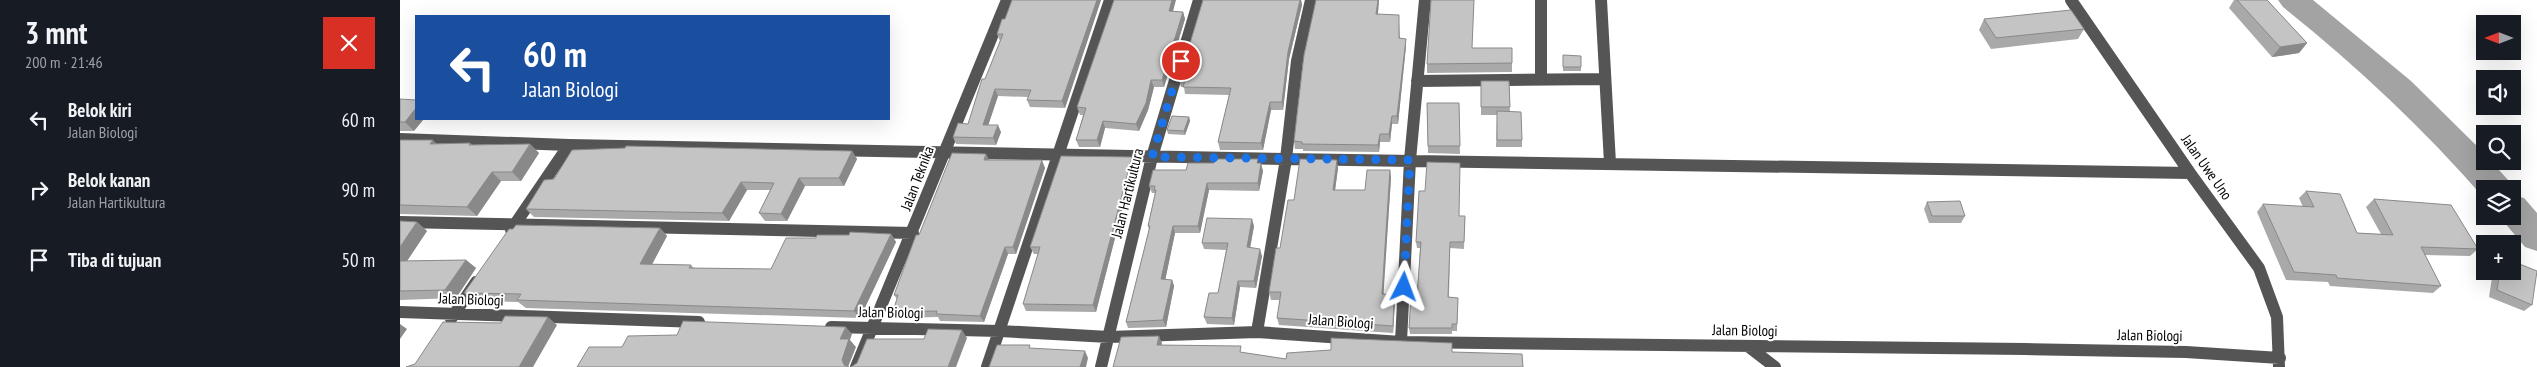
<!DOCTYPE html>
<html lang="id">
<head>
<meta charset="utf-8">
<style>
  body { margin:0; font-family:"PT Sans Narrow",sans-serif; background:#242831; color:#f1f3f6; height:100vh; display:flex; flex-direction:column; font-size:19px; white-space:nowrap }
  * { box-sizing:border-box; margin:0 }
  p { font-size:16px; color:#9ea1a6 }
  .icon { flex:none; width:28px; height:28px; fill:none; stroke:currentColor; stroke-width:2; stroke-linecap:round; stroke-linejoin:round }
  .map { position:relative; flex:1; overflow:hidden }
  .drawer { display:flex; flex-direction:column; background:#171b24; width:400px }
  .drawer>* { flex:none }
  .guide { position:absolute; left:15px; top:15px; width:475px; height:105px; border-radius:0px; box-shadow:0 5px 20px #0002; background:#1a4fa0; color:#fff; overflow:hidden }
  .needle { width:32px; rotate:270deg }
  .buttons { position:absolute; left:2076px; top:15px; display:grid; gap:10px }
  .buttons a { display:grid; place-items:center; width:45px; height:45px; border-radius:0px; background:#171b24; box-shadow:0 5px 20px #0002; font-size:25px }
  .pin { position:absolute; display:grid; place-items:center; width:42px; height:42px; color:#fff; margin:-21px; border:2px solid #fff; border-radius:50%; box-shadow:0 1px 5px #0007 }
  .me { position:absolute; width:55px; margin:-28px; rotate:3deg; stroke-linejoin:round; filter:drop-shadow(0 0 4px #0008) }
  .turn { display:flex; align-items:center; gap:18px; height:105px; padding:0 25px; font-size:22px }
  .turn .icon { width:65px; height:65px; stroke-width:2.5 }
  .turn b { display:block; font-size:35px; line-height:42px }
  .round { display:grid; place-items:center; flex:none; width:52px; height:52px; border-radius:0px; background:#242831 }
  .head { display:flex; align-items:center; justify-content:space-between; height:85px; padding:0 25px }
  h1 { font-size:30px; font-weight:700; line-height:38px }
  ul { padding:0; list-style:none }
  li { display:flex; align-items:center; gap:15px; height:70px; padding:0 25px }
  li div { flex:1 }
  li b { display:block; font-size:19px }
  li em { font-style:normal }
  main { display:flex; flex:1; min-height:0 }
  .map>svg:first-child { display:block }
  .lines { fill:none; stroke-linecap:round; stroke-linejoin:round }
  .river { fill:#a3a3a3; fill-rule:evenodd }
  .minor { stroke:#555; stroke-width:12 }
  .wall { fill:#a9a9a9 }
  .shaded-wall { fill:#898989 }
  .building { fill:#c4c4c4; stroke:#898989 }
  .route { stroke:#1a73e8; stroke-width:9; stroke-dasharray:0 16.2 }
  .labels { text-anchor:middle; dominant-baseline:central; stroke-width:4; stroke-linejoin:round; paint-order:stroke }
  .street-label { font-size:15px; fill:#000; stroke:#fff }
</style>
</head>
<body>
<main>
<section class="drawer">
<div class="head"><div><h1>3 mnt</h1><p>200 m · 21:46</p></div><a class="round" style="background:#d93025;color:#fff"><svg class="icon" aria-label="close" viewBox="0 0 24 24"><path d="M6 6l12 12M18 6L6 18"/></svg></a></div>
<ul>
<li><svg class="icon" aria-label="left" viewBox="0 0 24 24"><path d="M17 20v-9H6M10 6l-5 5 5 5"/></svg><div><b>Belok kiri</b><p>Jalan Biologi</p></div><em>60 m</em></li>
<li><svg class="icon" aria-label="right" viewBox="0 0 24 24"><path d="M7 20v-9h11M14 6l5 5-5 5"/></svg><div><b>Belok kanan</b><p>Jalan Hartikultura</p></div><em>90 m</em></li>
<li><svg class="icon" aria-label="arrive" viewBox="0 0 24 24"><path d="M6 21V4h12l-3 4 3 4H6"/></svg><div><b>Tiba di tujuan</b></div><em>50 m</em></li>
</ul>
</section>
<div class="map">
<svg width="2137" height="367" viewBox="0 0 2137 367">
  <rect width="100%" height="100%" fill="#fff"/>
  <g class="lines">
    <path class="river" d="M1878,0H1913L2011,81L2085,154V161H2091L2108,180L2113,189L2112,190L2085,189L2084,198C2023,128 1956,65 1883,7Z
      M2112,195L2124,198L2137,213V251L2125,247L2099,216H2112Z"/>
    <path class="minor" d="M1141,0V78
      M1201,0L1210,163
      M1671,0L1790,173L1859,268L1877,317L1879,367
      M1017,81L1204,79
      M0,139L169,145L886,159L1790,173
      M0,222L513,233
      M111,230L169,145
      M0,312L299,322
      M51,319L76,282
      M431,327L600,331L709,337L857,332L1001,342L1625,349L1786,352L1880,358
      M857,332L886,159L897,61L911,0
      M1001,342L1010,160L1025,0
      M1349,347L1375,367
      M456,367L607,0
      M587,367L710,0
      M701,367L752,157L799,0"/>
  </g>
  <path class="wall" d="M612,0H701L665,108L630,107L627,100L628,97L598,96L588,125L601,132L596,145L556,144L553,137L568,124L600,41L597,34L605,19Z
    M803,0H901L902,5L889,59L883,110H871L863,150H820L818,142L829,95L785,94L784,87H781L779,80Z
    M916,0H979L978,14L999,22L1000,38L1006,39V46L998,124H992L990,142H980L979,152L903,151V149H895L894,141Z
    M1834,0H1867L1907,43L1899,53L1872,57L1829,8Z
    M773,12H783L785,19L764,87H754L748,110L739,131L705,128L700,147H679L676,140L683,115H680L677,107Z
    M1584,19L1684,29L1678,39L1591,49L1579,30Z
    M1072,48L1112,63V72L1027,73V64Z
    M1163,55L1181,67V71H1163Z
    M1081,81H1109L1110,112L1122,140V147H1096L1097,115H1081Z
    M0,99L14,131H0Z
    M1027,103H1059L1060,154L1028,153Z
    M789,117L790,121L785,135L768,134L767,130Z
    M0,140L37,144L70,143L72,145L130,144L139,153L121,181H101L77,216L0,214Z
    M452,151L457,159L444,186H405L387,221H365L359,213L370,190H347L329,221L134,217L126,209L154,179Z
    M586,154L589,160L645,168L616,254H608L584,322L540,321L538,317L497,318L493,312L497,299L494,295L519,235Z
    M814,163H859L863,171L859,191L809,190L800,233H775L765,280H772L774,286L766,327L728,328L726,322L749,230L748,226L755,193H752L749,186L786,170Z
    M734,164L696,312L626,311L623,304L638,254H634L630,247Z
    M938,168L935,190H965L990,170L991,178L983,294L995,302L993,333L879,325L877,318L880,300H871L869,292L894,200Z
    M1906,191L1957,233L1981,234L1966,207L1974,199L2078,249L2070,256L2025,255L2041,286L2033,293L1930,286L1928,282L1886,280L1857,212L1863,204L1903,207L1899,198Z
    M1527,202L1565,216L1561,223H1529L1524,209Z
    M1059,216H1065L1064,249L1050,248L1049,297L1058,298L1057,331H1052V334H1010L1009,328L1017,297L1020,248H1017L1016,242Z
    M0,221L17,222L27,231L7,261L66,260L76,268L56,298L0,300Z
    M854,226L850,247L862,256L856,288L840,287L834,325L807,324L804,317L818,293L826,250L804,249L802,243Z
    M260,228L267,236L252,264L291,265L294,268L371,269L416,238L491,234L496,242L460,318L126,308L118,302L74,301L64,293Z
    M2093,271H2112L2132,305L2124,311L2089,297Z"/>
  <path class="shaded-wall" d="M697,0H701L665,108L662,101Z
    M772,0H776L771,19L769,11Z
    M900,0H901L902,5L889,59L883,110L882,102L888,52Z
    M978,0H979L977,22L976,14Z
    M783,12L785,19L764,87L762,80Z
    M1006,39V46L998,124L997,116Z
    M1907,43L1899,53L1872,57L1880,47Z
    M751,80L754,87L748,110L739,131L736,124Z
    M595,89L598,96L586,132L583,125Z
    M870,102L871,110L863,150L861,143Z
    M16,108V119H24L14,131L5,122Z
    M992,116V124L990,142L989,134Z
    M789,117L790,121L785,135L784,131Z
    M703,121L705,128L700,147L697,140Z
    M598,125L601,132L596,145L593,138Z
    M980,134V142L979,152L978,145Z
    M33,140L42,149L30,144Z
    M130,144L139,153L121,181L112,172Z
    M452,151L457,159L444,186L439,178Z
    M586,154L590,161L584,160Z
    M732,157L734,164L696,312L693,305Z
    M642,160L645,168L616,254L613,247Z
    M937,160L938,168L934,198L933,190Z
    M861,163L863,171L859,191L858,183Z
    M990,170L991,178L983,302L982,294Z
    M92,172L101,181L77,216L67,207Z
    M399,178L405,186L387,221L381,214Z
    M341,182L347,190L329,221L322,213Z
    M807,183L809,190L800,233L798,226Z
    M852,219L854,226L849,254L847,247Z
    M17,222L27,231L1,270L0,269V247Z
    M773,226L775,233L764,286L761,279Z
    M260,228L267,236L248,272L240,264Z
    M491,234L496,242L460,318L454,311Z
    M605,247L608,254L584,322L580,316Z
    M860,249L862,256L856,288L854,281Z
    M66,260L76,268L56,298L45,290Z
    M772,280L774,286L766,327L763,320Z
    M838,281L840,287L834,325L832,318Z
    M994,295L995,302L993,333V326Z
    M148,317L157,325L133,367H119Z
    M0,324L7,329L0,339Z
    M446,327L452,334L450,340L456,347L448,367L444,365L442,360L440,339Z
    M562,330L567,338L556,367H548Z
    M759,336L762,343L760,353L757,345Z
    M685,351L688,358L686,367H680Z"/>
  <path class="building" d="M612,0H697L662,101L627,100L631,90L595,89L583,125H598L593,138L553,137L558,123L568,124L582,79H585L603,34H597L602,19H605Z
    M714,0H772L769,11L783,12L762,80H751L746,103L736,124L703,121L697,140H676L686,108L677,107Z
    M803,0H900L888,52L882,102H870L861,143L818,142L831,88L783,87L785,80H779Z
    M916,0H978L976,14L999,15V38L1006,39L997,116H992L989,134H980L978,145L902,144V142L894,141L904,55Z
    M1031,0H1074L1072,48H1112V63L1027,64Z
    M1837,0H1867L1907,43L1880,47Z
    M1671,10L1684,29L1596,38L1584,19Z
    M1163,55L1181,56V67H1163Z
    M1081,81H1109L1110,107H1081Z
    M0,99L16,100V108L5,122H0Z
    M1027,103H1059L1060,146H1028Z
    M1097,111L1121,112L1122,140H1097Z
    M772,116L789,117L784,131L767,130Z
    M0,140H33L30,144L70,143L69,145L130,144L112,172H92L67,207L0,205Z
    M226,146L452,151L439,178H399L381,214L359,213L374,183L341,182L322,213L126,209L144,180L154,179L172,150L225,148Z
    M552,153L586,154L584,160H642L613,247H605L580,316L536,314L537,311L493,312L498,295H494L516,235H519Z
    M661,156L732,157L693,305L623,304L640,247H630Z
    M815,159H858L857,163H861L858,183H807L798,226H773L761,279L772,280L763,320L726,322L750,226H748L756,190H754L755,186H749L753,170H786L788,163H814Z
    M900,159L937,160L933,190H965L967,170H990L982,294L994,295L993,326L877,318L881,292H869L876,248H880L888,200H894Z
    M1027,162L1060,163L1059,216H1065L1064,242H1050L1048,297L1058,298L1057,324H1052V328H1009L1011,296L1017,297L1021,242H1016L1019,191H1025Z
    M1906,191L1940,194L1957,233L1993,235L1974,199L2051,205L2078,249L2021,247L2041,286L1937,278L1936,275L1894,272L1863,204L1914,207Z
    M1560,201L1565,216H1532L1527,202Z
    M807,218L852,219L847,247L860,249L854,281H838L832,318L804,317L809,293H818L828,243H802Z
    M0,221L17,222L0,247Z
    M116,225L260,228L240,264L291,265L289,268L371,269L386,238H416L417,235H449L450,232L491,234L454,311L117,300L121,294L64,293L109,229H113Z
    M66,260L45,290L0,291V261Z
    M2112,261L2137,271L2132,305L2097,290L2100,271H2112Z
    M105,316L148,317L119,367H6L15,364L43,322L101,323Z
    M283,321L446,327L440,339H449L442,360L444,365L449,367H177L189,347H222L228,336L277,335Z
    M528,329L562,330L548,367H451L457,363L467,339H524Z
    M759,336L757,345L841,346L840,352L886,359L887,353L931,350V338L1052,343V352L1122,354L1123,367H713L721,337Z
    M597,345H630L629,348L685,351L680,367H589Z"/>
  <g class="lines">
    <path class="route" d="M781,61L752,157L1010,160L1004,287"/>
  </g>
  <g class="labels">
    <g class="street-label">
      <text transform="translate(1807 167) rotate(55)">Jalan Uwe Uno</text>
      <text transform="translate(517 178) rotate(-69)">Jalan Teknika</text>
      <text transform="translate(727 193) rotate(-76)">Jalan Hartikultura</text>
      <text transform="translate(71 299) rotate(2)">Jalan Biologi</text>
      <text transform="translate(491 312) rotate(1)">Jalan Biologi</text>
      <text transform="translate(941 321) rotate(4)">Jalan Biologi</text>
      <text transform="translate(1345 330) rotate(1)">Jalan Biologi</text>
      <text transform="translate(1750 335) rotate(1)">Jalan Biologi</text>
    </g>
  </g>
</svg>
<div class="buttons">
<a><svg class="needle" viewBox="-14 -14 28 28"><path d="M0-13l5 13h-10z" fill="#e53935"/><path d="M0 13l5-13h-10z" fill="#9ea1a6"/></svg></a>
<a><svg class="icon" aria-label="sound" viewBox="0 0 24 24"><path d="M4 9h4l5-4v14l-5-4H4zM17 9q2 3 0 6"/></svg></a>
<a><svg class="icon" aria-label="search" viewBox="0 0 24 24"><circle cx="10" cy="10" r="6"/><path d="M15 15l6 6"/></svg></a>
<a><svg class="icon" aria-label="layers" viewBox="0 0 24 24"><path d="M12 4l9 5-9 5-9-5zM3 14l9 5 9-5"/></svg></a>
<a>+</a>
</div>
<div class="pin" style="left:781px;top:61px;background:#d93025"><svg class="icon" aria-label="arrive" viewBox="0 0 24 24"><path d="M6 21V4h12l-3 4 3 4H6"/></svg></div>
<svg class="me" style="left:1004px;top:287px" viewBox="-20 -20 40 40"><path d="M0-17L14 15 0 8-14 15z" fill="#1a73e8" stroke="#fff" stroke-width="4"/></svg>
<div class="guide">
<div class="turn"><svg class="icon" aria-label="left" viewBox="0 0 24 24"><path d="M17 20v-9H6M10 6l-5 5 5 5"/></svg><div><b>60 m</b>Jalan Biologi</div></div>
</div>
</div>
</main>
</body>
</html>
